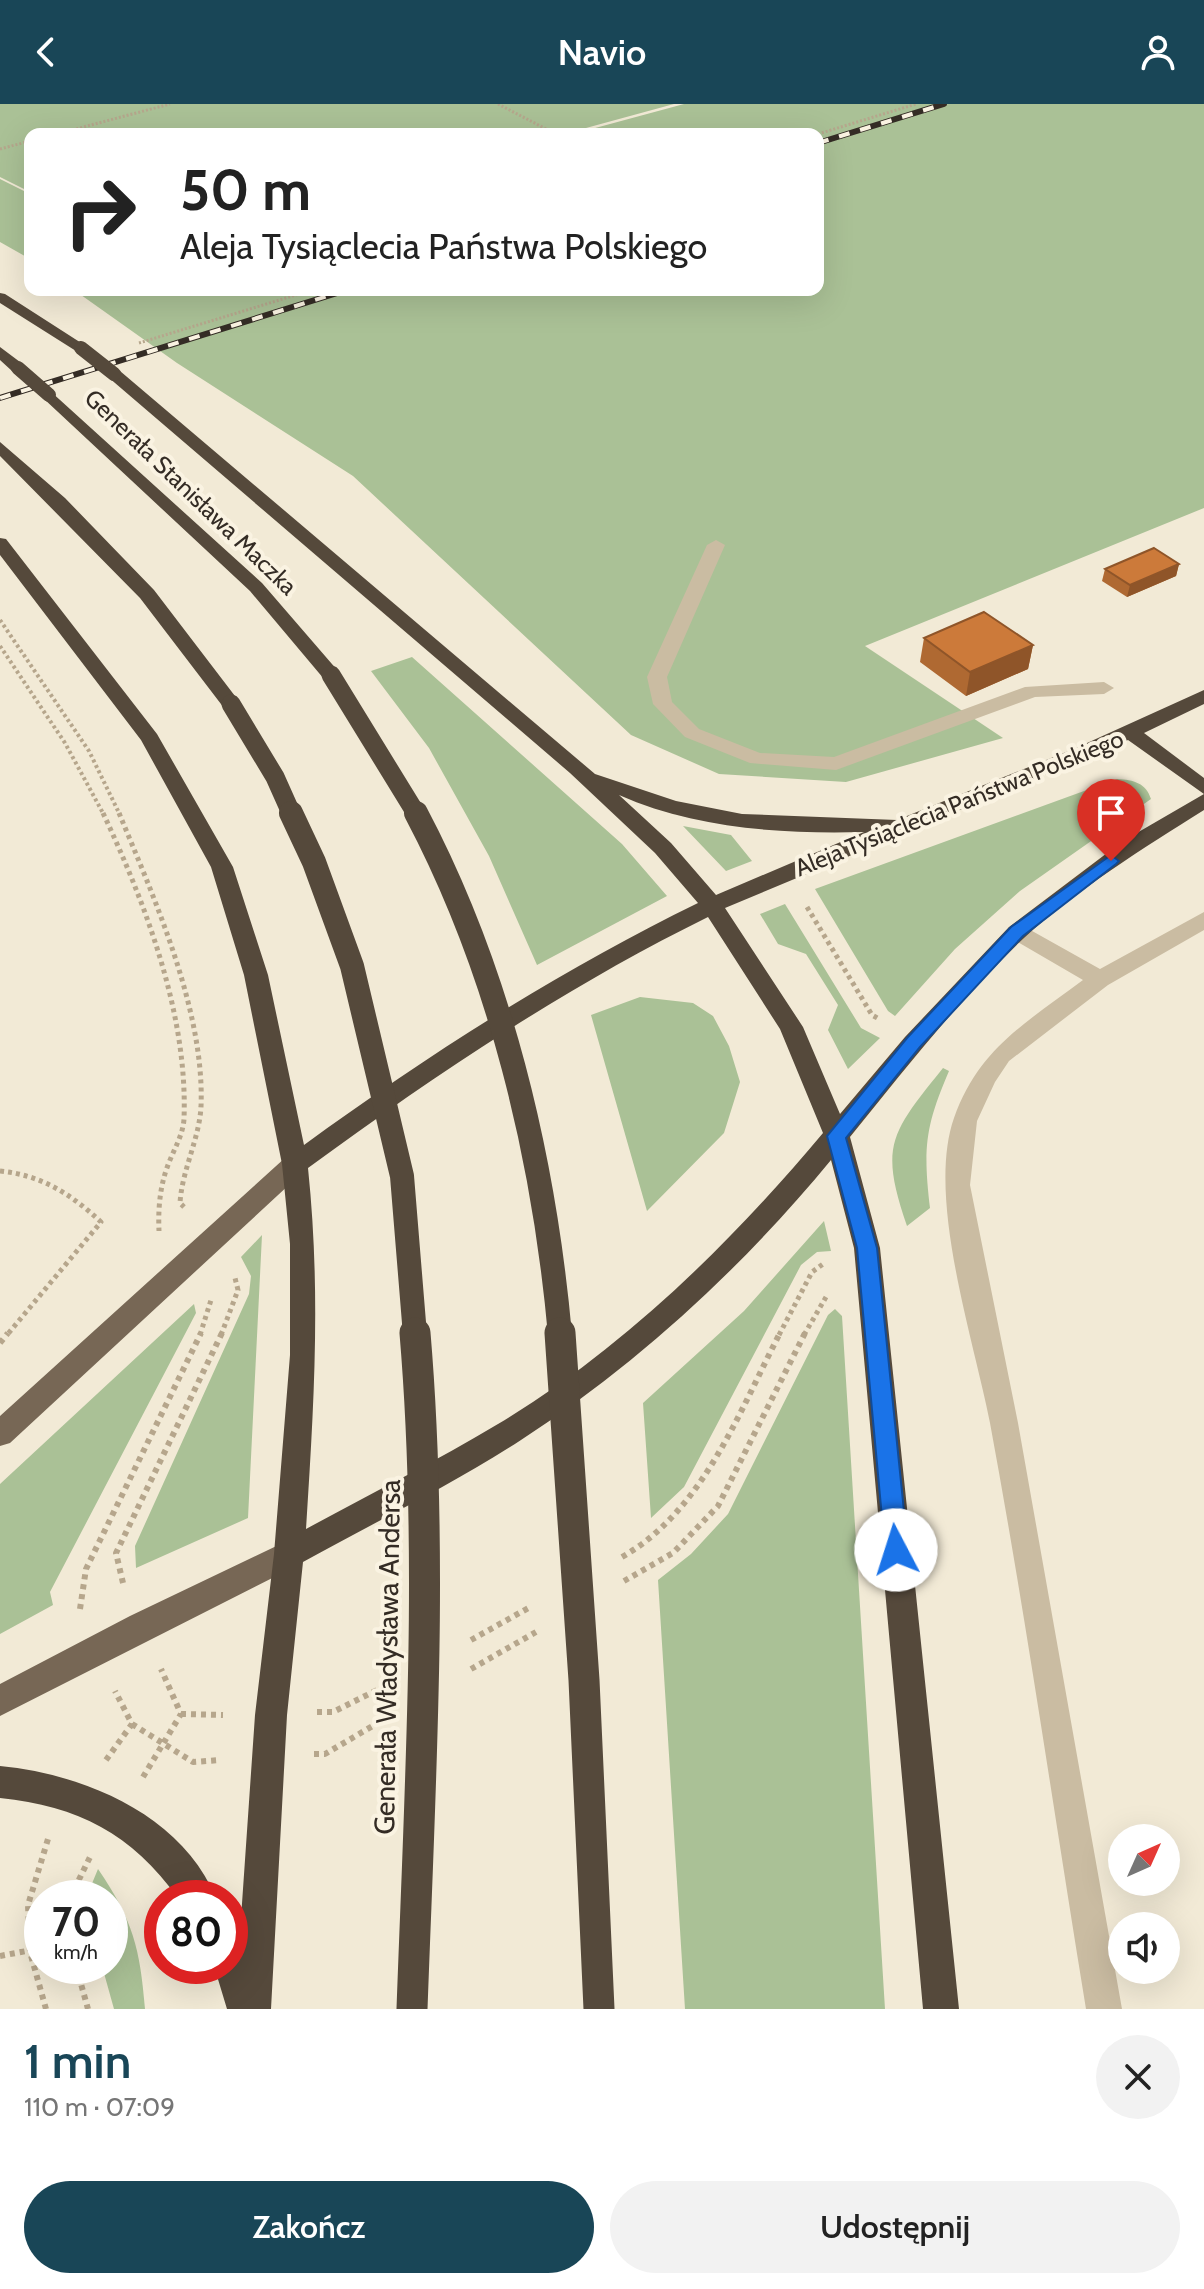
<!DOCTYPE html>
<html lang="pl">
<head>
<meta charset="utf-8">
<style>
  body { margin:0; font-family:Cabin,sans-serif; background:#f2f2f2; color:#222; height:100vh; display:flex; flex-direction:column; font-size:30px; white-space:nowrap }
  * { box-sizing:border-box; margin:0 }
  p { font-size:26px; color:#767676 }
  .icon { flex:none; width:44px; height:44px; fill:none; stroke:currentColor; stroke-width:2; stroke-linecap:round; stroke-linejoin:round }
  .map { position:relative; height:1905px; overflow:hidden }
  .sheet { display:flex; flex-direction:column; background:#fff; flex:1 }
  .sheet>* { flex:none }
  .hud { position:absolute; left:24px; top:24px; width:800px; height:168px; border-radius:16px; box-shadow:0 8px 32px #0002; background:#fff; color:#222; overflow:hidden }
  .needle { width:52px; rotate:45deg }
  .buttons { position:absolute; left:1108px; top:1720px; display:grid; gap:16px }
  .buttons a { display:grid; place-items:center; width:72px; height:72px; border-radius:50%; background:#fff; box-shadow:0 8px 32px #0002; font-size:40px }
  .speed { position:absolute; left:24px; top:1776px; display:flex; gap:16px; font-size:40px; font-weight:700; text-align:center }
  .speed>* { display:grid; place-content:center; width:104px; height:104px; border-radius:50%; background:#fff; box-shadow:0 8px 32px #0002; line-height:1 }
  .speed small { font-size:20px; font-weight:400 }
  .speed .limit { border:12px solid #d22; background:#fff; color:#111 }
  .pin { position:absolute; display:grid; place-items:center; width:68px; height:68px; color:#fff; margin:-82px -34px; border-radius:50% 50% 50% 0; rotate:-45deg; box-shadow:0 0 8px #0007 }
  .pin .icon { rotate:45deg }
  .me { position:absolute; width:88px; margin:-44px; rotate:355deg; stroke-linejoin:round; filter:drop-shadow(0 0 6px #0008) }
  .turn { display:flex; align-items:center; gap:28px; height:168px; padding:0 24px; font-size:36px }
  .turn .icon { width:104px; height:104px; stroke-width:2.5 }
  .turn b { display:block; font-size:56px; line-height:68px }
  .round { display:grid; place-items:center; flex:none; width:84px; height:84px; border-radius:42px; background:#f2f2f2 }
  .headline { display:flex; align-items:center; justify-content:space-between; height:136px; padding:0 24px }
  h1 { font-size:48px; font-weight:600; line-height:60px; color:#194657 }
  .button { display:flex; gap:16px; margin-top:auto; padding:16px 24px }
  .button a { flex:1; height:92px; border-radius:48px; background:#194657; color:#fff; font-size:32px; font-weight:600; line-height:92px; text-align:center }
  .button a+a { background:#f2f2f2; color:#222 }
  header { display:flex; justify-content:space-between; align-items:center; height:104px; padding:0 24px; background:#194657; color:#fff; font-size:36px; font-weight:600 }
  .map>svg:first-child { display:block }
  .green { fill:#aac196 }
  .lines { fill:none; stroke-linecap:round; stroke-linejoin:round }
  .path-far3 { stroke:#b6a68c; stroke-width:3; stroke-dasharray:2 2; stroke-linecap:butt }
  .path-far2 { stroke:#b6a68c; stroke-width:4; stroke-dasharray:3 3; stroke-linecap:butt }
  .path-far1 { stroke:#b6a68c; stroke-width:5; stroke-dasharray:4 4; stroke-linecap:butt }
  .path { stroke:#b6a68c; stroke-width:6; stroke-dasharray:5 5; stroke-linecap:butt }
  .minor { fill:#cabca2; fill-rule:evenodd }
  .major { fill:#776755; fill-rule:evenodd }
  .highway { fill:#55493b; fill-rule:evenodd }
  .rail-casing { stroke:#342c25; stroke-width:6 }
  .rail { stroke:#faf3e2; stroke-width:4; stroke-dasharray:11; stroke-linecap:butt }
  .highway-bridge-far3 { stroke:#55493b; stroke-width:14 }
  .highway-bridge-far2 { stroke:#55493b; stroke-width:19 }
  .highway-bridge-far1 { stroke:#55493b; stroke-width:24 }
  .highway-bridge { stroke:#55493b; stroke-width:31 }
  .wall { fill:#af6932 }
  .shaded-wall { fill:#8f5529 }
  .building { fill:#cc7a3a; stroke:#8f5529; stroke-width:2 }
  .route { fill:#1a73e8; stroke:#114b97; stroke-width:2 }
  .labels { text-anchor:middle; dominant-baseline:central; stroke-width:8; stroke-linejoin:round; paint-order:stroke }
  .street-label { font-size:24px; fill:#342c25; stroke:#faf3e2 }
  .near-street-label { font-size:28px; fill:#342c25; stroke:#faf3e2 }
</style>
</head>
<body>
<header><svg class="icon" aria-label="back" viewBox="0 0 24 24"><path d="M15 5l-7 7 7 7"/></svg>Navio<svg class="icon" aria-label="person" viewBox="0 0 24 24"><circle cx="12" cy="8" r="4"/><path d="M4 21q1-7 8-7t8 7"/></svg></header>
<div class="map">
<svg width="1204" height="1905" viewBox="0 0 1204 1905">
  <rect width="100%" height="100%" fill="#f2ead6"/>
  <path class="green" d="M0,0H674L564,30H30V88L0,73Z
    M684,0H1204V404L865,542L1003,634L846,678L719,670L631,631L353,372L177,259L74,186H818V30H573Z
    M0,75L30,90V155L0,138Z
    M412,553L622,740L667,792L537,861L489,752L429,644L371,567Z
    M1117,675C1134,676 1146,679 1151,695L1020,787L955,845L895,912L888,907L815,785Z
    M683,722L731,731L752,757L726,767Z
    M785,800L861,924L880,934L848,965L828,926L838,901L806,850L778,840L760,810Z
    M640,893L693,899L713,912L729,942L740,978L724,1029L647,1107L591,911Z
    M943,964L949,967C925,1023 923,1044 930,1104L907,1122C879,1041 891,1029 943,964Z
    M824,1117L831,1147L817,1148L801,1161L684,1383L651,1414L643,1299L744,1207Z
    M262,1131L248,1414L136,1464L135,1442L249,1190L251,1172L241,1153Z
    M194,1200L196,1209L50,1488L53,1501L0,1530V1380Z
    M835,1205L842,1212L885,1905H685L658,1476L691,1450L728,1410L828,1211Z
    M98,1765C133,1816 140,1844 145,1905H114L102,1862H110V1794H86Z"/>
  <g class="lines">
    <path class="path-far3" d="M498,0L548,26
      M57,30L170,0
      M818,30L916,0
      M0,45L30,37
      M139,239L312,186"/>
    <path class="path-far2" d="M0,516L89,647L120,711
      M0,542L65,639L104,711"/>
    <path class="path-far1" d="M103,709C146,801 188,911 184,1015C183,1031 174,1045 168,1061C160,1082 158,1104 159,1127
      M119,709C155,796 205,908 201,1003C199,1036 182,1066 180,1099L184,1103
      M807,803L872,911L879,915
      M0,1067C41,1071 71,1090 101,1118L7,1231
      M200,1231L211,1196
      M221,1231L238,1186L235,1174
      M779,1231L812,1168L823,1160
      M804,1231L826,1193"/>
    <path class="path" d="M0,1239L8,1229
      M622,1453C703,1407 739,1308 780,1229
      M624,1477L673,1449L718,1402L805,1229
      M123,1479L116,1449L222,1229
      M80,1505L86,1465L201,1229
      M471,1536L532,1502
      M471,1565L536,1528
      M317,1608H333L377,1586
      M181,1610L223,1611
      M132,1620L193,1658L220,1656
      M314,1650H325L376,1620
      M106,1656L132,1620L115,1587
      M143,1673L181,1610L161,1565
      M70,1794L91,1751
      M0,1852L42,1844
      M76,1862L88,1905
      M46,1905L30,1848L28,1801L48,1735"/>
    <path class="minor" d="M716,436L725,441L667,573L672,598L699,625L760,649L834,653L1025,583L1104,578L1114,584L1104,590L1035,593L836,666L750,659L685,633L653,600L647,573L707,441Z
      M1204,808V826L1108,881L1009,957L995,978L977,1017L970,1081L1018,1319L1122,1905H1086C1054,1710 1026,1513 990,1319C974,1236 926,1093 954,1014C979,944 1026,919 1083,876L1009,833L1006,828L1009,823H1025L1100,865Z"/>
    <path class="major" d="M295,1050L304,1053L308,1060L304,1067L10,1339L0,1342V1312L286,1053Z
      M289,1436L300,1440L304,1450L300,1460L0,1612V1580L130,1512Z"/>
    <path class="highway" d="M0,189L5,190L89,244L76,247L0,199Z
      M0,243L24,261V267H12L0,256Z
      M108,267H120L595,670L676,697L742,710L897,716L1076,644L1204,586V600L1144,629L1204,674V706C1145,743 1075,787 1024,834C960,894 905,965 850,1033L880,1144L959,1905H923L854,1144L831,1056C743,1163 638,1260 521,1336C452,1381 375,1418 303,1458L287,1611L271,1905H227L214,1862H230V1840L239,1843L255,1611L274,1450L290,1251V1140L282,1060L244,871L211,763L141,636L0,451V434L6,435L157,630L233,763L268,871L304,1041C429,950 559,867 698,799L655,749L570,669L108,273ZM1128,636L1204,690L1123,737L1009,823L905,933L840,1010L803,923L725,804ZM619,691C696,725 782,730 864,728L716,791L671,739ZM708,813L780,925L823,1029C731,1139 622,1246 498,1320C435,1358 370,1390 306,1425C314,1301 321,1188 308,1064C436,970 566,883 708,813Z
      M49,286L262,479L338,567L341,571L338,575H324L250,487L43,294V288Z
      M0,338L65,394L154,486L238,596L241,600L238,604H224L140,494L0,352Z
      M0,1662C84,1670 182,1711 216,1794H178C132,1730 78,1702 0,1694Z"/>
    <defs>
      <path id="rail" d="M818,39L944,0
        M0,294L347,186"/>
    </defs>
    <use href="#rail" class="rail-casing"/>
    <use href="#rail" class="rail"/>
    <path class="highway-bridge-far3" d="M81,244L114,270
      M18,264L49,291"/>
    <path class="highway-bridge-far2" d="M331,571L417,711
      M231,600L275,673L292,711"/>
    <path class="highway-bridge-far1" d="M291,709L314,758L352,862L402,1072L415,1231
      M416,709C500,868 544,1053 560,1231"/>
    <path class="highway-bridge" d="M560,1229L584,1576L599,1905
      M412,1905C420,1681 434,1453 415,1229"/>
  </g>
  <path class="wall" d="M1179,460L1176,472L1127,493L1102,477L1105,465Z
    M924,534L1033,541L1028,565L966,592L920,558Z"/>
  <path class="shaded-wall" d="M1179,460L1176,472L1127,493L1130,481Z
    M1033,541L1028,565L966,592L970,568Z"/>
  <path class="building" d="M1154,444L1179,460L1130,481L1105,465Z
    M984,508L1033,541L970,568L924,534Z"/>
  <path class="route" d="M1111,751L1119,757L1116,760L1023,832L920,943L846,1034L877,1144L908,1446L904,1453L896,1456L888,1453L885,1446L857,1144L827,1032L907,934L1011,823Z"/>
  <g class="labels">
    <g class="street-label">
      <text transform="translate(191 388) rotate(44)">Generała Stanisława Maczka</text>
      <text transform="translate(959 699) rotate(-22)">Aleja Tysiąclecia Państwa Polskiego</text>
    </g>
    <g class="near-street-label">
      <text transform="translate(387 1553) rotate(-89)">Generała Władysława Andersa</text>
    </g>
  </g>
</svg>
<div class="buttons">
<a><svg class="needle" viewBox="-14 -14 28 28"><path d="M0-13l5 13h-10z" fill="#e53935"/><path d="M0 13l5-13h-10z" fill="#767676"/></svg></a>
<a><svg class="icon" aria-label="sound" viewBox="0 0 24 24"><path d="M4 9h4l5-4v14l-5-4H4zM17 9q2 3 0 6"/></svg></a>
</div>
<div class="speed"><div>70<small>km/h</small></div><div class="limit">80</div></div>
<div class="pin" style="left:1111px;top:757px;background:#d93025"><svg class="icon" aria-label="arrive" viewBox="0 0 24 24"><path d="M6 21V4h12l-3 4 3 4H6"/></svg></div>
<svg class="me" style="left:896px;top:1446px" viewBox="-20 -20 40 40"><circle r="19" fill="#fff"/><path d="M0-13L10 11 0 6-10 11z" fill="#1a73e8"/></svg>
<div class="hud">
<div class="turn"><svg class="icon" aria-label="right" viewBox="0 0 24 24"><path d="M7 20v-9h11M14 6l5 5-5 5"/></svg><div><b>50 m</b>Aleja Tysiąclecia Państwa Polskiego</div></div>
</div>
</div>
<section class="sheet">
<div class="headline"><div><h1>1 min</h1><p>110 m · 07:09</p></div><a class="round"><svg class="icon" aria-label="close" viewBox="0 0 24 24"><path d="M6 6l12 12M18 6L6 18"/></svg></a></div>
<div class="button"><a>Zakończ</a><a>Udostępnij</a></div>
</section>
</body>
</html>
